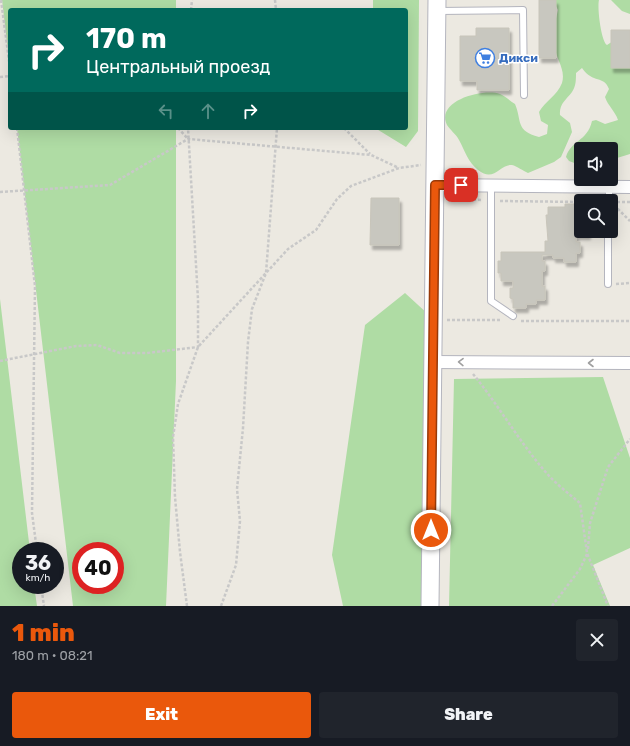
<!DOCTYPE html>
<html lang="en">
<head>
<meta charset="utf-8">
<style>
  body { margin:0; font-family:Rubik,sans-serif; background:#20242c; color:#f1f3f6; height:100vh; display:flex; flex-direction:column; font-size:15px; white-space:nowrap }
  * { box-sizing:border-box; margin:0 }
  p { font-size:13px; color:#9ea1a6 }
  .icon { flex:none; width:22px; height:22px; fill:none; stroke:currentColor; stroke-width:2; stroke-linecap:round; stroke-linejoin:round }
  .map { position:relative; height:606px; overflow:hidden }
  .details { display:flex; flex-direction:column; background:#171b24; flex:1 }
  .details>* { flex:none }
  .hud { position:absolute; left:8px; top:8px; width:400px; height:122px; border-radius:4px; box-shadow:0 4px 16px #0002; background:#00695c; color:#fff; overflow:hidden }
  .fabs { position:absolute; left:574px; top:142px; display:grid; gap:8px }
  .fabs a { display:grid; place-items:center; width:44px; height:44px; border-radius:4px; background:#171b24; box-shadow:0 4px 16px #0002; font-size:20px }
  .speed { position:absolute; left:12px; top:542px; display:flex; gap:8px; font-size:20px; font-weight:700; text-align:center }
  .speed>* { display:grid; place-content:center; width:52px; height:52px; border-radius:50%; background:#171b24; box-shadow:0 4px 16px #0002; line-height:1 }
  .speed small { font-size:10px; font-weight:400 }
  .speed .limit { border:6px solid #d22; background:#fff; color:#111 }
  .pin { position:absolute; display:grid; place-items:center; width:34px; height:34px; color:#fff; margin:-17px; border-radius:8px; box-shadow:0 2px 6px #0006 }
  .me { position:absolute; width:44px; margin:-22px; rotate:0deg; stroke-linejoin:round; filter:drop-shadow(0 0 3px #0008) }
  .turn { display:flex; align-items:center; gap:14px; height:84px; padding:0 12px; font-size:18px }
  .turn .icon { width:52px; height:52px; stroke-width:2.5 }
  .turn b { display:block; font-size:28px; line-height:34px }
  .lanes { display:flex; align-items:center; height:38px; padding:0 12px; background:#0003; justify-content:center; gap:20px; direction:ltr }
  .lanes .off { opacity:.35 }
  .round { display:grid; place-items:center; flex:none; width:42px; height:42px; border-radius:4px; background:#20242c }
  .headline { display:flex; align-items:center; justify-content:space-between; height:68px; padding:0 12px }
  h1 { font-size:24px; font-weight:800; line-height:30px; color:#ea580c }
  .primary-button { display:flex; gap:8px; margin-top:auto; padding:8px 12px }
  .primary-button a { flex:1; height:46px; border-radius:4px; background:#ea580c; color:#fff; font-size:16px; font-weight:800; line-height:46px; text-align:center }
  .primary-button a+a { background:#20242c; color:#f1f3f6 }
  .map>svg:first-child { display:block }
  .green { fill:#afdca4; fill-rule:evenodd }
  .building { fill:#c8c7bf; stroke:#c8c5ba; filter:url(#shadow) }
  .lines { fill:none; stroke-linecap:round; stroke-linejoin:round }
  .lane-casing { stroke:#b4b5be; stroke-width:8 }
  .street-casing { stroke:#b4b5be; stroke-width:14 }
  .secondary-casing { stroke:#b4b5be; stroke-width:19 }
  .path { stroke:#c8c8c8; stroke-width:2.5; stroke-dasharray:3 2; stroke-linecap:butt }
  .lane { stroke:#fff; stroke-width:6 }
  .street { stroke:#fff; stroke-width:12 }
  .secondary { stroke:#fff; stroke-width:17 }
  .oneway { stroke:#a0a0a0 }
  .route-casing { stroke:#983908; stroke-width:10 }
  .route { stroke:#ea580c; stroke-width:7 }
  .labels { text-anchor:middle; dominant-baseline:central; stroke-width:3; stroke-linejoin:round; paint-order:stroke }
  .shop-label { font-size:12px; font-weight:bold; fill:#366cbe; stroke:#fff; text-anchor:start }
</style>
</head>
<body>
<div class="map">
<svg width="630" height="606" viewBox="0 0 630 606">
  <defs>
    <filter id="shadow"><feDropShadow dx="2.5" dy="4.5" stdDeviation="1" flood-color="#0004"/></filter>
  </defs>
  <rect width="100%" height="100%" fill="#ece9e1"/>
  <path class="green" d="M2,0H176V10H10V68Z
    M373,0H419L418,131L406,147L375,128H406V10H373Z
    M553,0H599C597,7 601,41 607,45L630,30V154L617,158H611V149H581V161L577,164L569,161L566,157C571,140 587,142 592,121L596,120L605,124L618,120C615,111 608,106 605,97L609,89C604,75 593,84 582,68L576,73C576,80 576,86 572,92C566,100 559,104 560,115L570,123L572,132L561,157L554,162L528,173C523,171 517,166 512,165C500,164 494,183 478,170C468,162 465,151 459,140C456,134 450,130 447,125C435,101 483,88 500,94C505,96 510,101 515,104C522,120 515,131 539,137L547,134L548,125L541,121L539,112C545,101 557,96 562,83C566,69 556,60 555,47C553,35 555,21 558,10Z
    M611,0H630V14L622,11Z
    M17,128H176V381L166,606H73ZM81,551H115V585H81Z
    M405,293L429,315L426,606H343L332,555L365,325Z
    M0,299L30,551H21V585H34L37,606H0Z
    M603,377L630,458V548L593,565L610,606H449L454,379Z"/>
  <path class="building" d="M539,0H556V58H539Z
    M476,28H509V90H477V81H460V36H476Z
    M611,30H630V68H611Z
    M371,198H399V245H370Z
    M565,204H581V231H588V235H576V242H580V253H576V262H564V258H553V255H542V261H545V271H542V286H545V300H536V304H526V308H513V299L510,298V288H513V281H501V273H498V261H501V252H545V241H548L546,215H548V207H565Z"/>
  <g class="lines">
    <defs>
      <path id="lane" d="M438,11L523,10L524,95
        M491,186V301L513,316
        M609,201V187
        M608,284V231"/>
      <path id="street" d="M435,185L630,187
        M432,362L630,363"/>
      <path id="secondary" d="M430,606L437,0"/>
    </defs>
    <use href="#lane" class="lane-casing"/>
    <use href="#street" class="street-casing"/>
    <use href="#secondary" class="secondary-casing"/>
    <path class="path" d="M1,0L10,68
      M275,0L276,10
      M191,10L192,0
      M0,77L10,76
      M17,128L35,286L32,513L37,551
      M178,128L188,139
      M344,128L370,154
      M0,192L110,185L188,139L371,155L399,168
      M458,199L483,200
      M500,201L581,202
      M617,202H630
      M613,208H617L630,221
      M616,284L630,283
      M447,320H502
      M521,321H630
      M0,361L76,346L97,345L120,353H147L198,347V299L188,128
      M473,374C500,407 521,445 550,477C559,486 570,495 580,503L587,553L608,606
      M588,549L590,523L608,467L630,439
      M41,585L44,606
      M187,606L180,552L175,497L173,437L178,404L198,347L288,249L316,230L337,199L351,186L399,168L421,165
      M221,606L236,565L240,521L237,489L243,428L248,342L252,309L266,273L277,128
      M552,606L580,569L587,554"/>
    <use href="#lane" class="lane"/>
    <use href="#street" class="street"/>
    <use href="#secondary" class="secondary"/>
  </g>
  <defs><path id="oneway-chevron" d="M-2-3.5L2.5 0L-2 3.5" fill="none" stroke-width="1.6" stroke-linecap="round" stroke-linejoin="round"/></defs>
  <g class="oneway">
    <use href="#oneway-chevron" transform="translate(461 362) rotate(-179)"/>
    <use href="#oneway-chevron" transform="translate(591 363) rotate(-180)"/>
  </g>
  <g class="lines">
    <defs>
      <path id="route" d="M431,530L435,185H461"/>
    </defs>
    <use href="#route" class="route-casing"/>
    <use href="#route" class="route"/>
  </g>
  <defs>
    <symbol id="supermarket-ring" viewBox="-11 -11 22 22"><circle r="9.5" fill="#fff" stroke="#3f7fe0" stroke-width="1.5"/><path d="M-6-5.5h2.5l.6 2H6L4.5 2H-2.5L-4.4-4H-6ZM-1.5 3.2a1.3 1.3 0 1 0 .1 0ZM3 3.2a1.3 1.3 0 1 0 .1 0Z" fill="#3f7fe0"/></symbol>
  </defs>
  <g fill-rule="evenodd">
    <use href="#supermarket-ring" x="474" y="47" width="22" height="22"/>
  </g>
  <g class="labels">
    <g class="shop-label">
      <text x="499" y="58">Дикси</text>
    </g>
  </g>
</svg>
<div class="fabs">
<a><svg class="icon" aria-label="sound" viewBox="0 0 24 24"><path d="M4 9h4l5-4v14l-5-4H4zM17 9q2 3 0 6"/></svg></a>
<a><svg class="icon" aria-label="search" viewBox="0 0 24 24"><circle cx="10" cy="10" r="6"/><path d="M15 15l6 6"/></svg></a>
</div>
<div class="speed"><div>36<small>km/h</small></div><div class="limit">40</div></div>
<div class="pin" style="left:461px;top:185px;background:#d93025"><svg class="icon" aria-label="arrive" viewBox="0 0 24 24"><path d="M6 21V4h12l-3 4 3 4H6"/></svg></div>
<svg class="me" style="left:431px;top:530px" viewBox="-20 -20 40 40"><circle r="17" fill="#ea580c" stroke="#fff" stroke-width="3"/><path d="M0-11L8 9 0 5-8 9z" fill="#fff"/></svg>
<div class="hud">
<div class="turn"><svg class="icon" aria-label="right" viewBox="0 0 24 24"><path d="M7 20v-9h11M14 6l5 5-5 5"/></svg><div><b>170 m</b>Центральный проезд</div></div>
<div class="lanes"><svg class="icon off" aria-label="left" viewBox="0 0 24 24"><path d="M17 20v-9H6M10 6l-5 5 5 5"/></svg><svg class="icon off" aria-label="ahead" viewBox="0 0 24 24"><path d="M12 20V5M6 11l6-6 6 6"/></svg><svg class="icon" aria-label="right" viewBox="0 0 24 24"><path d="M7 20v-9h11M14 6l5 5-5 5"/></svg></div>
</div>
</div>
<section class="details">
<div class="headline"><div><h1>1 min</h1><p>180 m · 08:21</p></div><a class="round"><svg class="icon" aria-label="close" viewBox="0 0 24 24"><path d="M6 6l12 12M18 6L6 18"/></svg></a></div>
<div class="primary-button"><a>Exit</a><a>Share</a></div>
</section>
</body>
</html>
